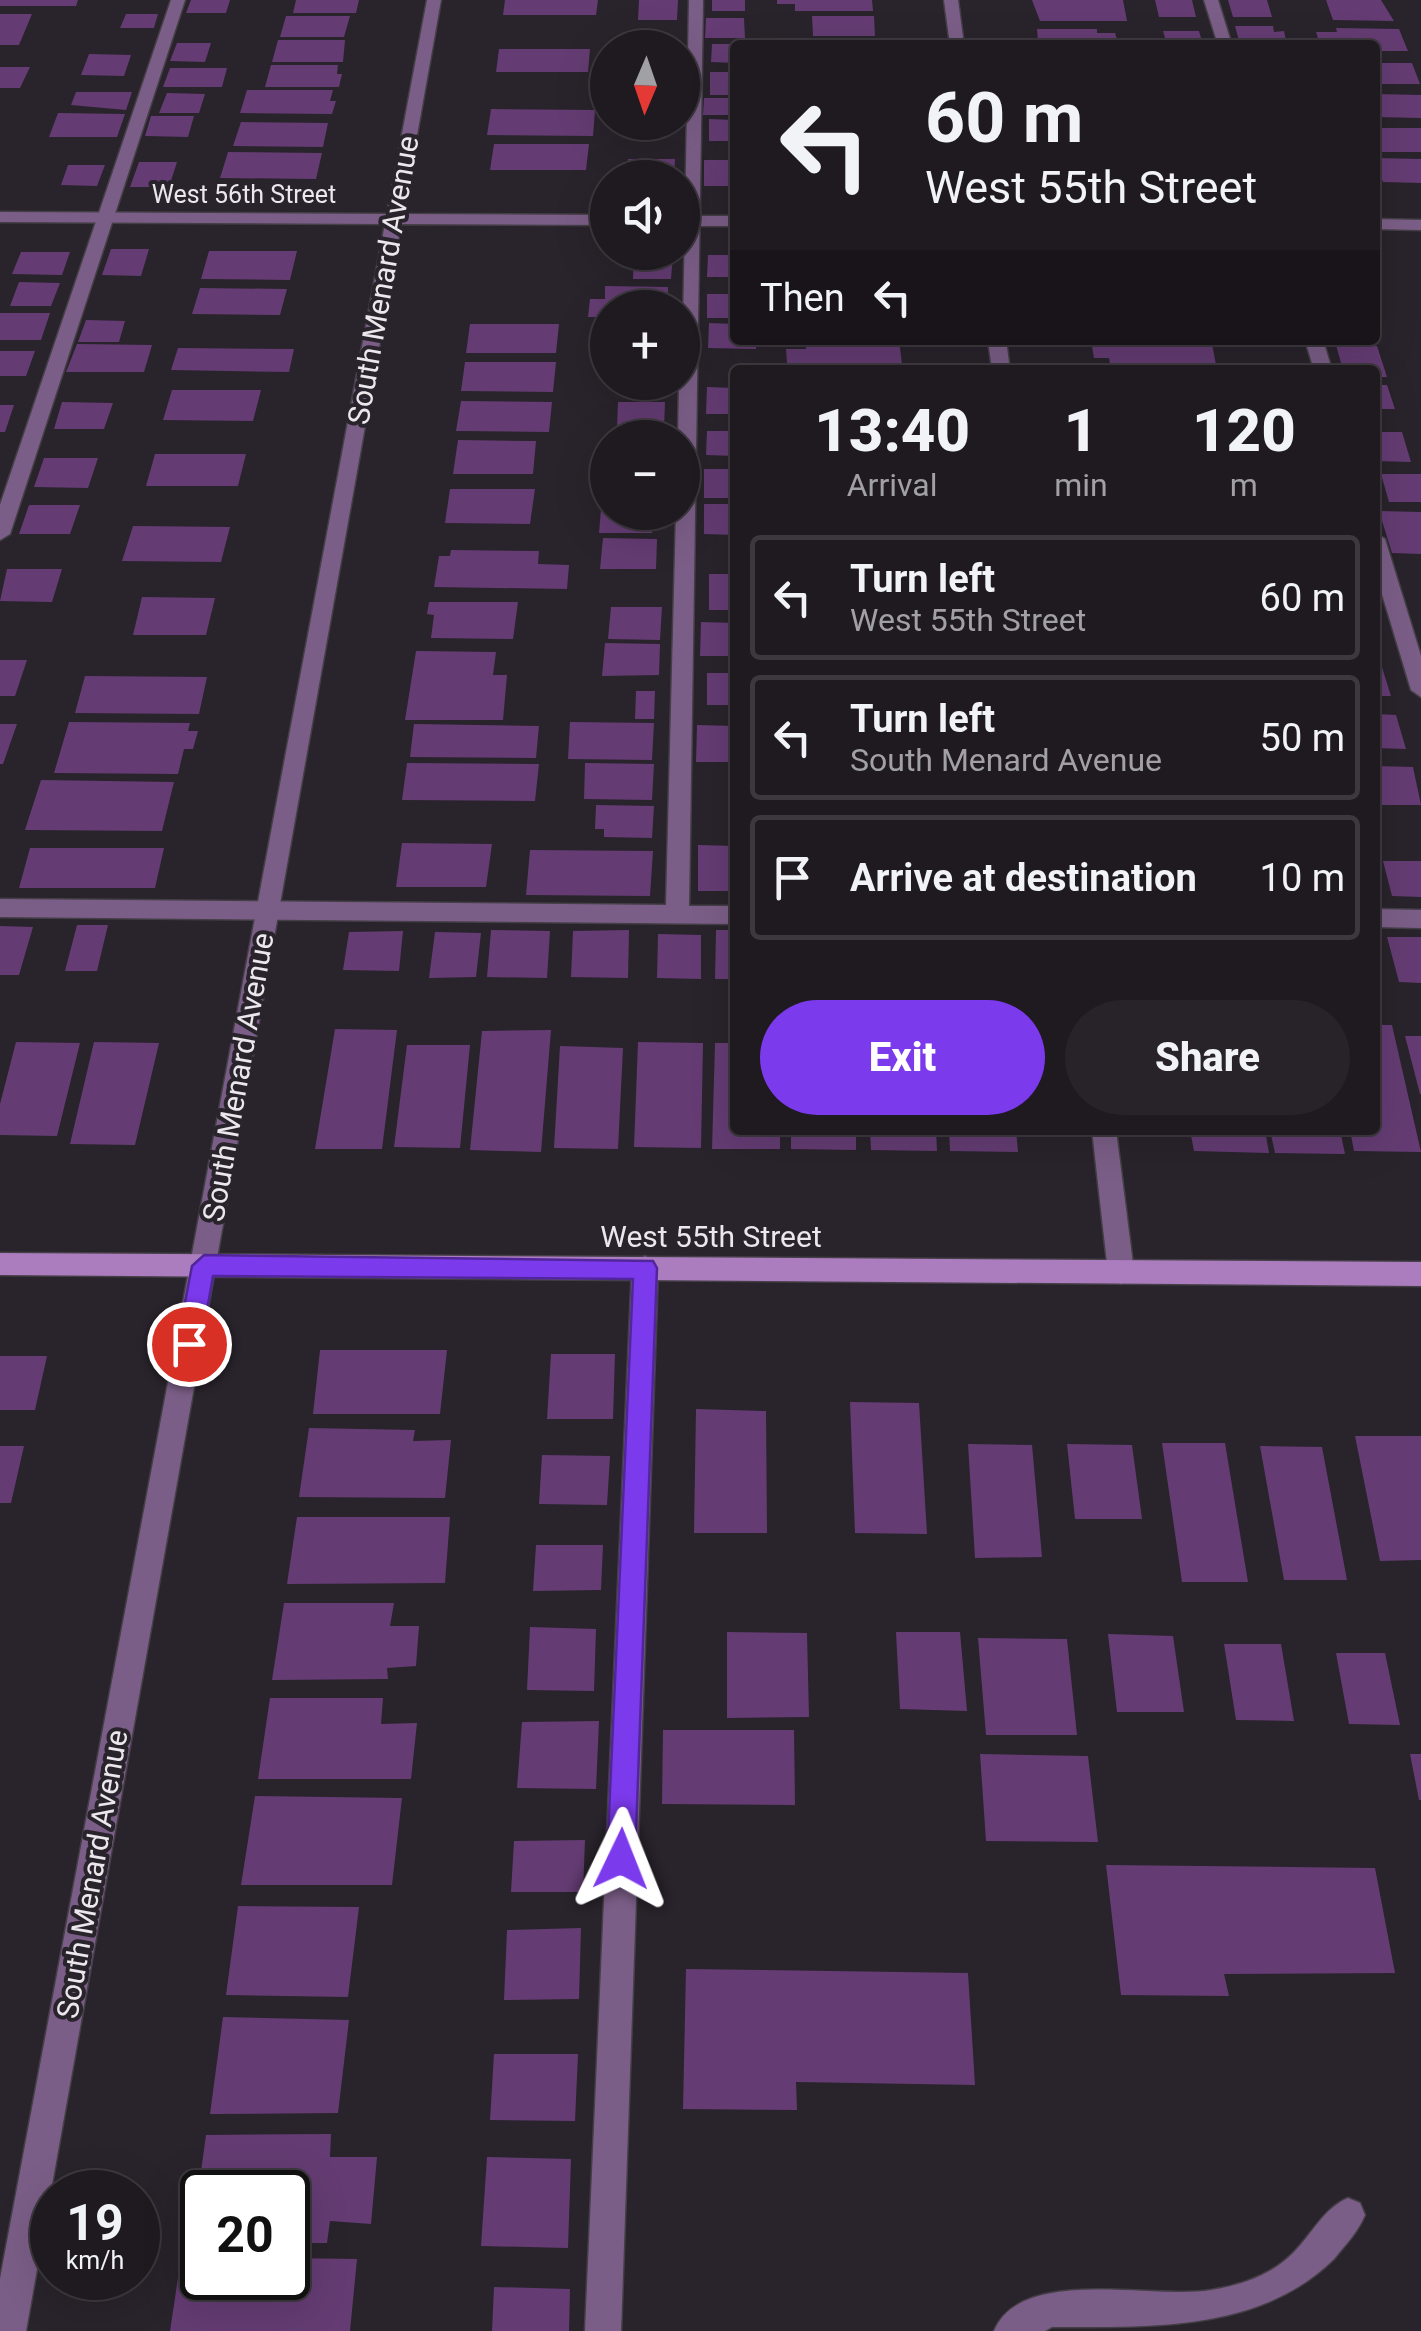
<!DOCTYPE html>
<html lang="en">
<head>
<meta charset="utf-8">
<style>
  body { margin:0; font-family:Roboto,sans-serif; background:#272329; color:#f1f3f6; height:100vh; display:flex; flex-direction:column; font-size:38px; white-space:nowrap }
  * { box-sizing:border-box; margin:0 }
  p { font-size:32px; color:#a1a1a5 }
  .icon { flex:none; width:55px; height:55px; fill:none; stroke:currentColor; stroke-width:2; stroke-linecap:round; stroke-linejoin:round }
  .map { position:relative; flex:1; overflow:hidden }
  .details { position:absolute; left:730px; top:365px; width:650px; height:770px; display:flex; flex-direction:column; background:#1f1a20; border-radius:10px; box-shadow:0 10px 40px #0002,0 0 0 2px #3c383e }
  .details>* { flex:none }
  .banner { position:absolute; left:730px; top:40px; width:650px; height:305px; border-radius:10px; box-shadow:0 10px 40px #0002,0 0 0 2px #3c383e; background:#1f1a20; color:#f1f3f6; overflow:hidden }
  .needle { width:65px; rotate:182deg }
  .buttons { position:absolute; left:590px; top:30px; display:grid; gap:20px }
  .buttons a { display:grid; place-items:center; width:110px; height:110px; border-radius:50%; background:#1f1a20; box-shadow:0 10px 40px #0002,0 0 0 2px #3c383e; font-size:50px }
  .speed { position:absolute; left:30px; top:2170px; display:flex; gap:20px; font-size:50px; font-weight:700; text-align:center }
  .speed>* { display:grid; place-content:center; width:130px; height:130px; border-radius:50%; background:#1f1a20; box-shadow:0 10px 40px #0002,0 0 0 2px #3c383e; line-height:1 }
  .speed small { font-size:25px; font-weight:400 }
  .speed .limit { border:5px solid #111; border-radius:15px; background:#fff; color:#111 }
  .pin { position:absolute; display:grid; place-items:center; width:85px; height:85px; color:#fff; margin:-42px; border:5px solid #fff; border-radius:50%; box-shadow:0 2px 10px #0007 }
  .me { position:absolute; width:110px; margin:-55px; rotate:2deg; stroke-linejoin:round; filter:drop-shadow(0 0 8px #0008) }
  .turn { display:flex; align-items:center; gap:35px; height:210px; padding:0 30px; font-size:45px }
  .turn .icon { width:130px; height:130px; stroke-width:2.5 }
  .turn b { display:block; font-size:70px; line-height:85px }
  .then { display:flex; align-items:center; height:95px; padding:0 30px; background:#0003; gap:20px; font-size:38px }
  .eta { display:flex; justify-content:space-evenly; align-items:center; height:170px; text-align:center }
  .eta b { font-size:60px; font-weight:800; line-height:70px }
  .button { display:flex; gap:20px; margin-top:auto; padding:20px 30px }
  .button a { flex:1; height:115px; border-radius:60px; background:#7c3aed; color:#fff; font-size:40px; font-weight:800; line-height:115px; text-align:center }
  .button a+a { background:#272329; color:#f1f3f6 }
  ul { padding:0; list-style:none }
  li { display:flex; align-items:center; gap:30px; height:125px; margin:0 20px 15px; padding:0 10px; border:5px solid #3c383e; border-radius:10px }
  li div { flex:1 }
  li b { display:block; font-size:38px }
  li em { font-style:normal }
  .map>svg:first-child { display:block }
  .building { fill:#643c73 }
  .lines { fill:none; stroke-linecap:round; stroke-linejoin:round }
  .service-casing { stroke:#443e46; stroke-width:3 }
  .minor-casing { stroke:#443e46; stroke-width:3 }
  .secondary-casing { stroke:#443e46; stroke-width:3 }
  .service { fill:#7b5e87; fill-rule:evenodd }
  .minor { fill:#7b5e87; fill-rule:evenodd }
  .secondary { fill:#ab7dbe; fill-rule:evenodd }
  .route { fill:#7c3aed; stroke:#51269a; stroke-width:2.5 }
  .labels { text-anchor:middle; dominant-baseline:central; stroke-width:8; stroke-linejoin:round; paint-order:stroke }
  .far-street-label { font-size:25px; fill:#ebe7ed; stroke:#29232b }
  .street-label { font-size:30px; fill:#ebe7ed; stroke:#29232b }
</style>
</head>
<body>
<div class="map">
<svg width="1421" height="2331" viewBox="0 0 1421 2331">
  <rect width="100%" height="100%" fill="#29232b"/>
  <path class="building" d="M0,0H78L76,6H0Z
    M191,0H230L226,13H186Z
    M296,0H359L356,13H293Z
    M505,0H598L596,15H503Z
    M639,0H678L677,20H638Z
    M712,0H745V11H712Z
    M777,0H872L873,11H795V4H777Z
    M1032,0H1123L1127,21H1040Z
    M1155,0H1192L1196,17H1159Z
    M1228,0H1267L1272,17H1233Z
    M1326,0H1381L1394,21L1333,20Z
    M0,14H32L19,45H0Z
    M126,14H158L154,28H120Z
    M286,16H350L344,37H280Z
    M812,16H874L875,36H813Z
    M706,18H744L745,38H705Z
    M1235,26H1273L1274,32L1284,31L1286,40H1277L1279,45H1240Z
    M1336,28L1399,29L1408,51H1375V45H1320L1316,32H1337Z
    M1037,29H1097V33H1115L1119,45H1045L1038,41Z
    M1163,31H1199L1203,45H1167Z
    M278,40H345L343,62H272Z
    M177,43H211L205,62L170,61Z
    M712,44H735V63L711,62Z
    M499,49H590L588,72H496Z
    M89,54L131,55L124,76L81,75Z
    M1375,63H1412L1420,84H1375Z
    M271,65H338L337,74H342L339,87H265Z
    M0,67H30L20,88H0Z
    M170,68H227L222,87H163Z
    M710,72H735V95H710Z
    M247,90H333L330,101H336L332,114L240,113Z
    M76,92H132L126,110L71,105Z
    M167,93L205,94L199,113H159Z
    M1375,94L1421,95V118L1375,117Z
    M704,98H735V115H703Z
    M491,109L595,110L593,136L487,135Z
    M58,113L125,114L117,137H49Z
    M151,116H194L188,137L145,136Z
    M709,119L735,120V141H709Z
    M241,122L328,123L323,147L233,146Z
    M1375,128H1421V152H1375Z
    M494,144H589L586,170H490Z
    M228,152L322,153L316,179L220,178Z
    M1375,158L1421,159V183L1383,182Z
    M628,159H675L674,178H627Z
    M704,160H735V186H704Z
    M139,162H177L169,187H130Z
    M68,165H105L97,186L61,185Z
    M111,249H149L141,276L102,275Z
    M209,251H297L290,280L201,279Z
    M21,252H70L62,275L12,274Z
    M634,253H673L671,279H633Z
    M708,255H735V277H707Z
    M19,282L60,283L51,306H10Z
    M605,286L668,287V308H608V317H588L590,299H605Z
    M200,288L287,289L280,315L192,314Z
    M707,294H735V318H707Z
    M0,313H50L41,340H0Z
    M86,320L125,321L119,342H78Z
    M709,323L735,324V340H756V349L708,348Z
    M470,324H559L556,353H466Z
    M806,340H899L902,364L787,363L786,349H806Z
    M1091,340L1212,344L1217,370H1111L1109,358H1094Z
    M77,344L152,345L144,372H66Z
    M1336,345L1377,346L1387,377H1375V370H1343Z
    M178,348L294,349L289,372L171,370Z
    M0,351H35L26,376H0Z
    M465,362H556L553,392L461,391Z
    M619,382H665V388H619Z
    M1375,385H1387L1395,409H1375Z
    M707,387L735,388V414H706Z
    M172,390H261L253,421L163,420Z
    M461,401L552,402L549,432L456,431Z
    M62,402L113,403L104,429H54Z
    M618,402H665L664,429L617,428Z
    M0,405H14L5,432H0Z
    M707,431H735V456L706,455Z
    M1375,432H1402L1411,462L1375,461Z
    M458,440L536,441L533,474H453Z
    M155,454H246L238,486H146Z
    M44,458H98L88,488L34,487Z
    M704,469H735V498H704Z
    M1381,474H1421V502H1389Z
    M450,489H535L530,524L445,523Z
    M602,498H608V512H652V533H599Z
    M704,504H735V535L704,534Z
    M29,505H80L70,534H19Z
    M1379,511L1421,512V554L1392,553Z
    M133,526L230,527L221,562L122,561Z
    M603,538L657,539L656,569H600Z
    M451,550L539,551L538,564L569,565L567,589L434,587L439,556H450Z
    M7,569H62L52,602L0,601Z
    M709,574H735V610H709Z
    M142,597L215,598L206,635H133Z
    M429,602H518L513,639L431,638L434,615L427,614Z
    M611,607H662L660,640L608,639Z
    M701,622L735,623V656H700Z
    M605,643L660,644L659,675L602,676Z
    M416,651L496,652L493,675H507L503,720H405Z
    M0,660H27L15,696H0Z
    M1375,661H1380L1391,696H1375Z
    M707,673H735V705H707Z
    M85,676L207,677L199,714L75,713Z
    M636,691H655L654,719H635Z
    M1375,714L1396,715L1406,749L1375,748Z
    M69,722L190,723L188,731H198L193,749H184L178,774L54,773Z
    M570,722L654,723L652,760L568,759Z
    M0,724H17L3,764H0Z
    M414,724L539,726L536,758L410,757Z
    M697,725L735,726V762H696Z
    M407,763L539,764L535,801L402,800Z
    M585,763L654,764L652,800L584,799Z
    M1375,766L1413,767L1421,805H1375Z
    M41,780L174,782L162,831L25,830Z
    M596,805L654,806L652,838L604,837V829H595Z
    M402,843L492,844L486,887H396Z
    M698,845L735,846V891H698Z
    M30,848H164L155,888H19Z
    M530,850L653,851L650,896L526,895Z
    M1383,861H1421V897L1392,896Z
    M77,925H108L97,971H65Z
    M0,926L33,927L19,975H0Z
    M491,930L550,931L547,978L487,977Z
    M629,930L628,978L571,977L573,931Z
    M716,930H735V979H715Z
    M403,931L399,971L343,970L349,932Z
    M435,932L481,933L476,977L429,978Z
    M658,934L701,935V979L657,978Z
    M1387,937H1421V983L1399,982Z
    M1375,1025H1392L1421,1152L1354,1151L1350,1130H1375Z
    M335,1029L397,1030L382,1149H315Z
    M551,1030L541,1152L470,1150L482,1031Z
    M1405,1036H1421V1094H1420Z
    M16,1042L80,1043L57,1136L0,1135V1104Z
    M94,1042L159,1043L135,1145L70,1144Z
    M638,1042L703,1043L701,1148L634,1147Z
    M715,1043H735V1130H780V1149H712Z
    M407,1045H470L460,1148L394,1147Z
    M560,1046L623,1048L618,1149L554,1148Z
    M791,1130H856V1150L791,1149Z
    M870,1130H936L937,1151L871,1150Z
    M949,1130H1016L1018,1152L950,1151Z
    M1190,1130H1265L1269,1153L1194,1151Z
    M1270,1130H1340L1345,1154L1275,1153Z
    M320,1350H447L440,1414H313Z
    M551,1354H615L613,1419H547Z
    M0,1356H47L35,1410H0Z
    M850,1402L919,1403L927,1534L855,1533Z
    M696,1409L766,1411L767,1533H694Z
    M309,1428L415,1430L413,1441L451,1440L445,1498L299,1497Z
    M1355,1436H1421V1560L1380,1561Z
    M1162,1443H1225L1248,1582H1182Z
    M968,1444L1032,1445L1042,1557L975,1558Z
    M1067,1444L1132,1445L1142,1519H1075Z
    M0,1446H24L11,1503H0Z
    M1260,1446L1322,1447L1347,1580H1284Z
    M542,1455L610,1456L607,1505L539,1504Z
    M297,1517H450L445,1583L287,1584Z
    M536,1545H603L601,1590L533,1591Z
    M284,1603H394L390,1626H419L416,1666L387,1668L388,1679L272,1680Z
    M530,1627L596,1629L594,1691L527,1690Z
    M727,1632L807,1633L809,1717L727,1718Z
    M896,1632H960L967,1711L900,1709Z
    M1108,1634L1173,1636L1184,1712H1117Z
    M978,1638L1067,1639L1077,1735H986Z
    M1224,1644H1281L1294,1721L1236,1720Z
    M1336,1653H1385L1400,1725L1349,1724Z
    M270,1698H383L381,1724L417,1723L411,1779H258Z
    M599,1721L596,1789L517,1788L522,1722Z
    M663,1730H794L795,1805L662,1804Z
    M980,1754L1088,1756L1098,1842L986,1841Z
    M1410,1754H1421V1800H1419Z
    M255,1796L402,1798L392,1885H241Z
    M585,1840L583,1892H511L514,1841Z
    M1106,1865L1375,1868L1395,1973L1224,1974L1229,1996L1121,1995Z
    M238,1906L359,1907L348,1997L226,1995Z
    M581,1928L579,1999L504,2000L507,1930Z
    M686,1969L968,1973L975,2085L796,2082L797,2110L683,2109Z
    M223,2017L349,2020L338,2113L210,2114Z
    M494,2054H578L575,2121L490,2120Z
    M331,2134L330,2157H377L371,2224L330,2221L327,2243H288V2192H202V2244H191L206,2135Z
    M487,2157L571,2159L568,2248L481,2246Z
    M181,2258H202V2278H288V2258L357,2259L350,2331H170Z
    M494,2287L570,2289L569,2331H492Z"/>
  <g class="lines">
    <defs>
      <path id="service" d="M171,0H185L10,534L0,540V505Z
        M689,0H703L689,906H735V924L0,917V899L666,905L676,512H682V438H678L679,382H682Z
        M1204,0H1218L1232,45H1218Z
        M1305,340H1323L1332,370H1314Z
        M1375,533L1385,539L1421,656V697L1411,690L1375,571Z
        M1375,909L1421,910V928L1375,927Z
        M645,1256L654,1260L658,1268L621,2331H585L632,1268L636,1260Z"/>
      <path id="minor" d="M427,0H441L403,214L608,215V225L401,224L26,2331H0V2279L385,224L0,222V212L387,214Z
        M944,0H958L964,45H950Z
        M682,216H735V226H682Z
        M1375,219L1421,220V230L1375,229Z
        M988,340H1006L1010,370H992Z
        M1092,1130H1116L1134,1272L1130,1280L1121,1284L1112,1280L1108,1272Z
        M1348,2198L1360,2203L1365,2215C1358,2232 1345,2245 1334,2259C1261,2331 1154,2327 1052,2327L1045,2331H994C1021,2265 1155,2300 1211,2290C1242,2285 1272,2275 1294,2252C1312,2234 1324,2208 1348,2198Z"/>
      <path id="secondary" d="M0,1253L1421,1262V1286L0,1275Z"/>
    </defs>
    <use href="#service" class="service-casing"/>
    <use href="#minor" class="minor-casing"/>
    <use href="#secondary" class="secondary-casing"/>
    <use href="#service" class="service"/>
    <use href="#minor" class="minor"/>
    <use href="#secondary" class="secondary"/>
  </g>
  <path class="route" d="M204,1255L653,1261L657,1268L635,1859L631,1869L621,1873L611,1869L607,1859L633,1279L213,1276L201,1344L189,1355L177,1344L192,1266Z"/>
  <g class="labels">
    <g class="far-street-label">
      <text x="244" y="194">West 56th Street</text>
    </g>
    <g class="street-label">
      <text transform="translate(383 280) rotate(-80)">South Menard Avenue</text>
      <text transform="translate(238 1077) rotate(-80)">South Menard Avenue</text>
      <text x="711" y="1236">West 55th Street</text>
      <text transform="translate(92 1874) rotate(-80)">South Menard Avenue</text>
    </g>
  </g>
</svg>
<div class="buttons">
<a><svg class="needle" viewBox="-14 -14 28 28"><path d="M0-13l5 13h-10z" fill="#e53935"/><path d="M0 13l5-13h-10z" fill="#a1a1a5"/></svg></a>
<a><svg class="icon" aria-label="sound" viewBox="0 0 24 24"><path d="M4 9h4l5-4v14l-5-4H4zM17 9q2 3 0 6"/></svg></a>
<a>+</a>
<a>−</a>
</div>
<div class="speed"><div>19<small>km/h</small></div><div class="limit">20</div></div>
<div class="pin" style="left:189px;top:1344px;background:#d93025"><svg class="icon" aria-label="arrive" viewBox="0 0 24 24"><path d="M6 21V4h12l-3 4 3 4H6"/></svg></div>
<svg class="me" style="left:621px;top:1859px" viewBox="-20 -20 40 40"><path d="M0-17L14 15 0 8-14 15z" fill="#7c3aed" stroke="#fff" stroke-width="4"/></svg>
<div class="banner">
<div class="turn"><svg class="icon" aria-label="left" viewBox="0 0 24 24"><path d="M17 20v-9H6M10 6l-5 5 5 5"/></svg><div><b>60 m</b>West 55th Street</div></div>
<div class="then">Then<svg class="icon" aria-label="left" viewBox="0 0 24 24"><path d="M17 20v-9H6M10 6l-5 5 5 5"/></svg></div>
</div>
<section class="details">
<div class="eta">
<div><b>13:40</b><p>Arrival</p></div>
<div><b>1</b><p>min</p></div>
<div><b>120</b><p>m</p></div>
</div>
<ul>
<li><svg class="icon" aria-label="left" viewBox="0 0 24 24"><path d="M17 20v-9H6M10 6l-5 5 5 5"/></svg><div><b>Turn left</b><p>West 55th Street</p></div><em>60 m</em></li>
<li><svg class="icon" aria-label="left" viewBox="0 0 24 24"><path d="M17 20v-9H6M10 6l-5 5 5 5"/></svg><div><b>Turn left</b><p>South Menard Avenue</p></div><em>50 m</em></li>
<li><svg class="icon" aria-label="arrive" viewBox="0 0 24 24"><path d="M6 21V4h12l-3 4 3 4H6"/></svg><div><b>Arrive at destination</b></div><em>10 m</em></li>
</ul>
<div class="button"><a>Exit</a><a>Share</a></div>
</section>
</div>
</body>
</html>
